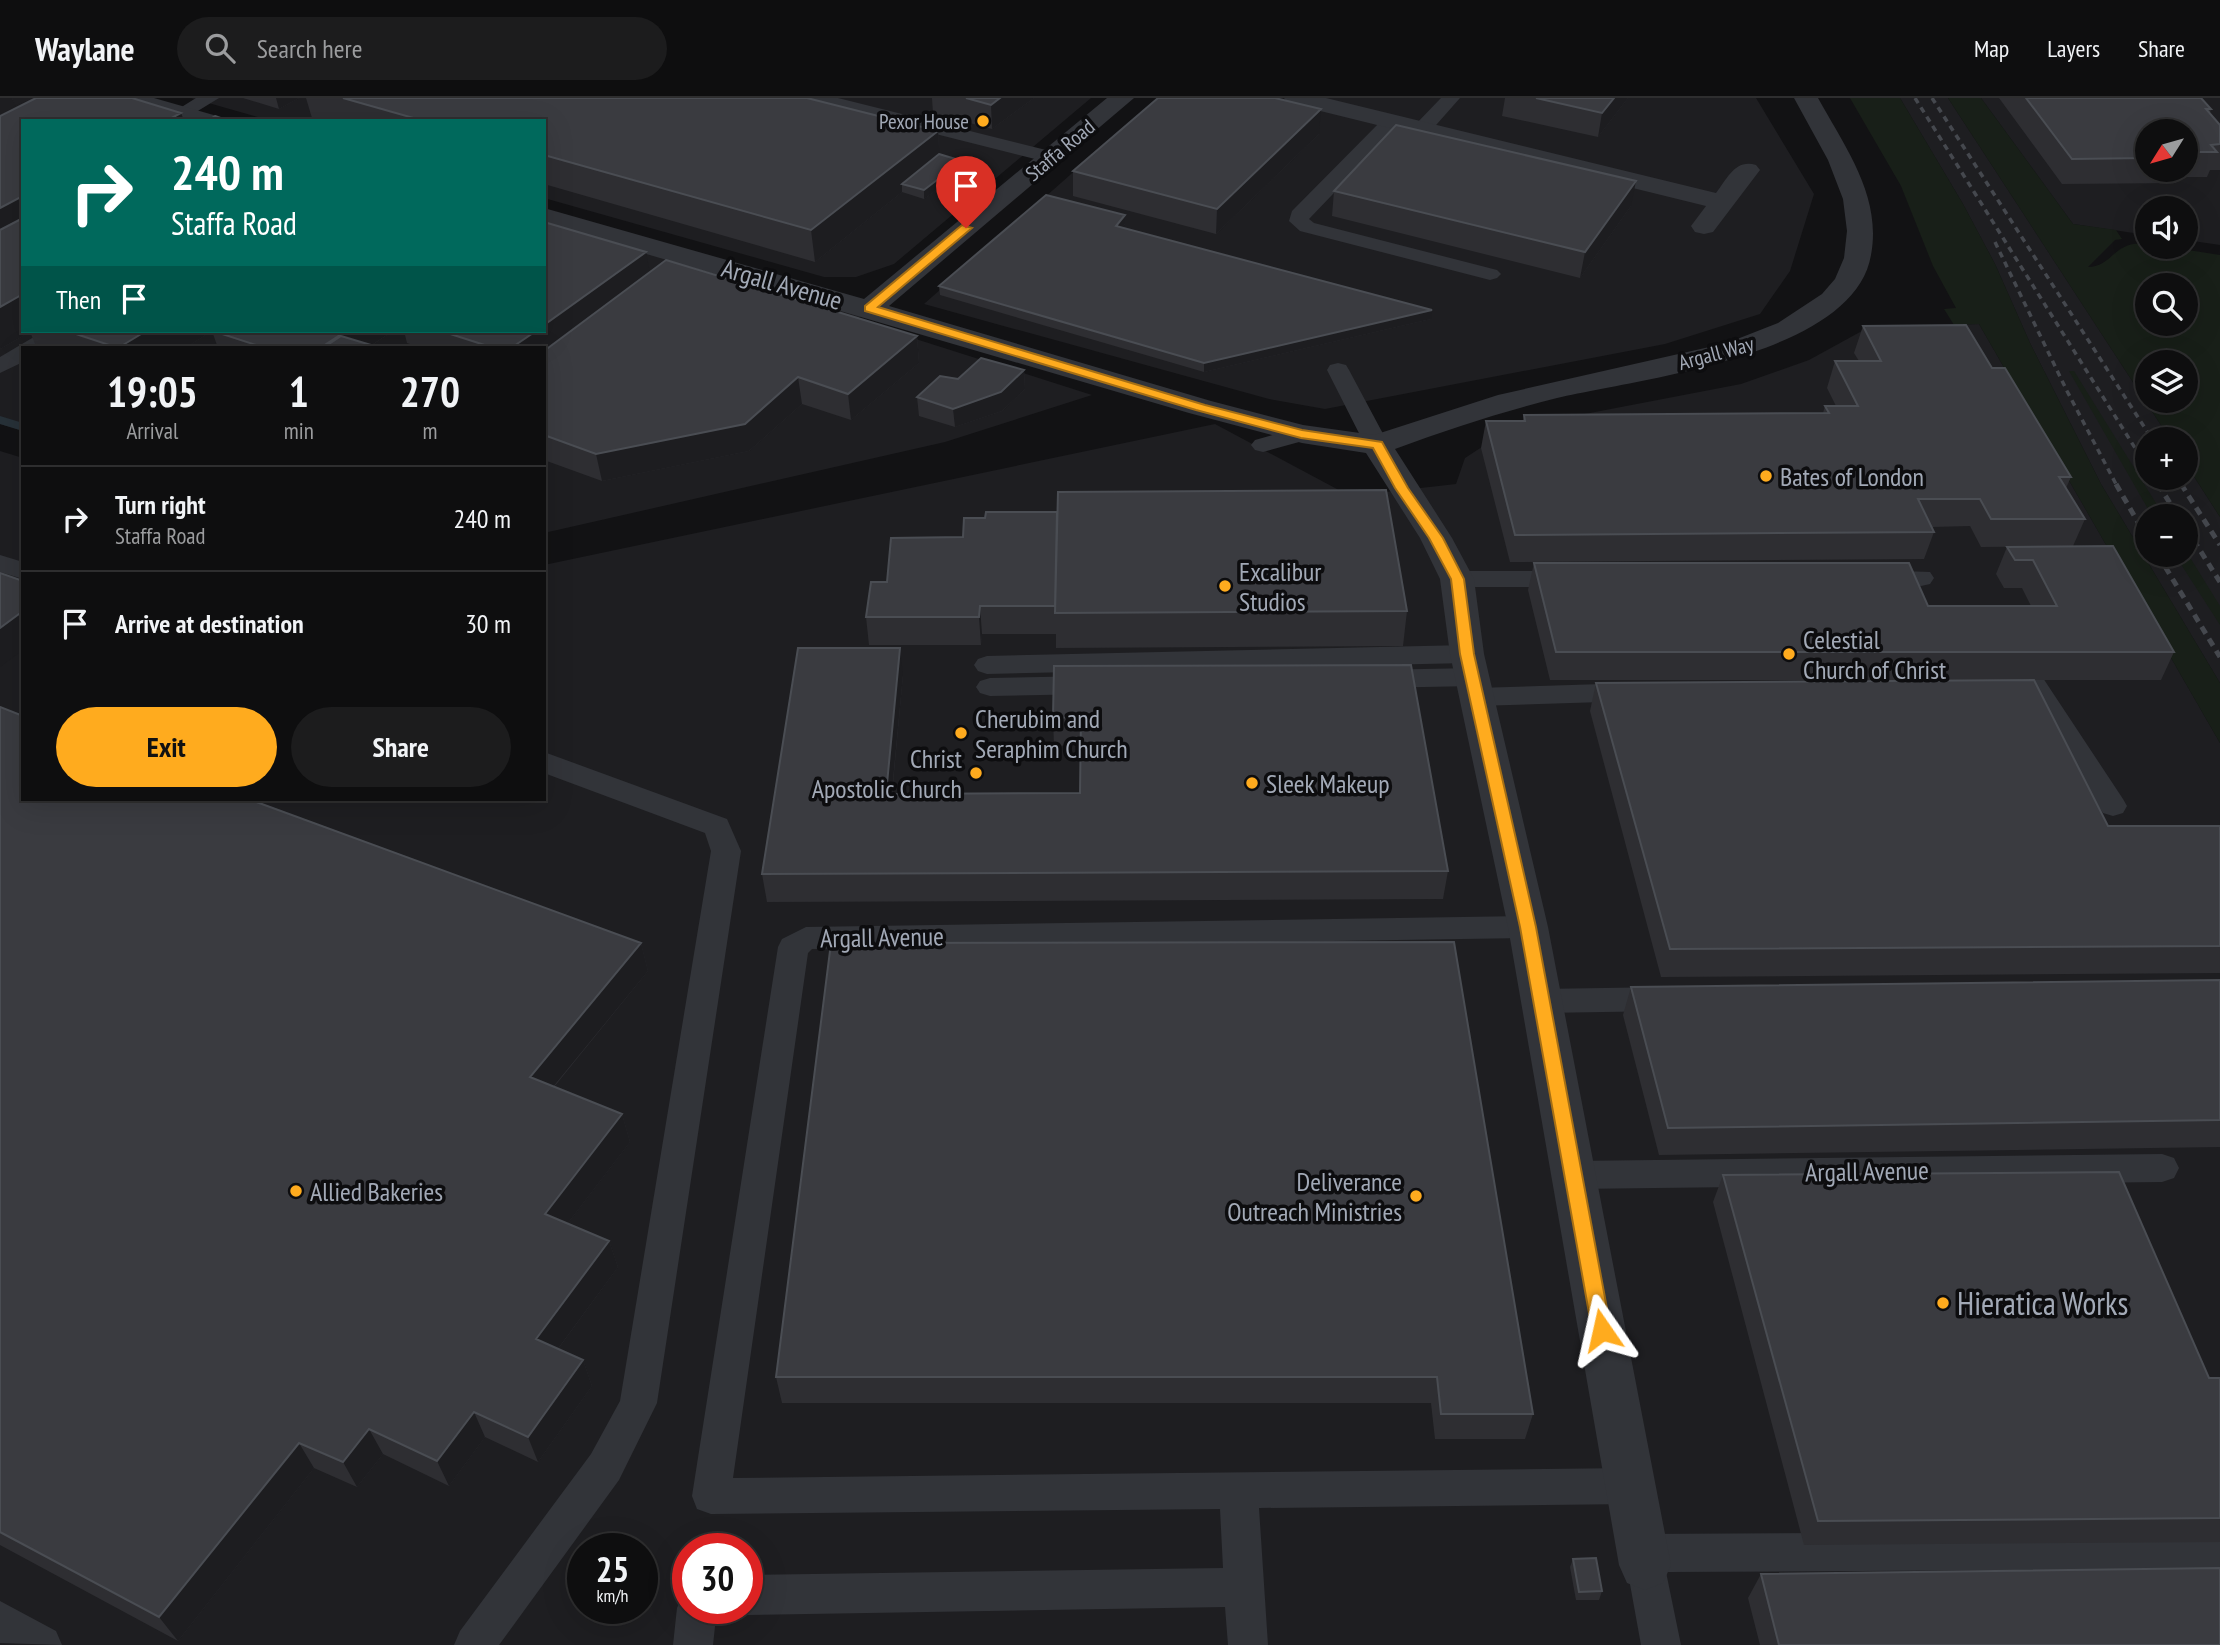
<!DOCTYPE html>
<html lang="en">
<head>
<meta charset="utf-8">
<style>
  body { margin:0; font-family:"PT Sans Narrow",sans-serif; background:#1c1c1d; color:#f1f3f6; height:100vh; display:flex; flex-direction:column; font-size:26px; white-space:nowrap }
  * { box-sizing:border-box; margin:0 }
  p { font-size:23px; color:#9b9c9e }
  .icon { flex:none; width:38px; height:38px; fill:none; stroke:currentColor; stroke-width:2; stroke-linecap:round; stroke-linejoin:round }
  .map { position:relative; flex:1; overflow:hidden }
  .panel { position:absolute; left:21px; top:248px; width:525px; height:455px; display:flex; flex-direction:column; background:#0e0e0f; border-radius:0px; box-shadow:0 7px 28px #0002,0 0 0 2px #2e2e2f }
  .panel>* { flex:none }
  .guide { position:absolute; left:21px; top:21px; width:525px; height:214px; border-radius:0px; box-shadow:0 7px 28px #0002,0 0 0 2px #2e2e2f; background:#00695c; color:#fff; overflow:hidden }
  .needle { width:46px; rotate:233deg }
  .tools { position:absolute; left:2135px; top:21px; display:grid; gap:14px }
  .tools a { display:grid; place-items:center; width:63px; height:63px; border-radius:50%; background:#0e0e0f; box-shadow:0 7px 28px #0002,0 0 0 2px #2e2e2f; font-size:35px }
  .speed { position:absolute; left:567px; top:1435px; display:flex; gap:14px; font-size:35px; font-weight:700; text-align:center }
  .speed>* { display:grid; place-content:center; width:91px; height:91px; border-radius:50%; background:#0e0e0f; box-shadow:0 7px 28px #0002,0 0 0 2px #2e2e2f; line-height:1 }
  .speed small { font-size:18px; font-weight:400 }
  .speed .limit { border:10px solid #d22; background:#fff; color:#111 }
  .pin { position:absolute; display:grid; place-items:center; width:60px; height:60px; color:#fff; margin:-72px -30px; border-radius:50% 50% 50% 0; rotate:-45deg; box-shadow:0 0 7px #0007 }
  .pin .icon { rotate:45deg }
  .me { position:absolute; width:77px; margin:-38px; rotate:349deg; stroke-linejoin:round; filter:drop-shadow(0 0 5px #0008) }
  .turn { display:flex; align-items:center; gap:24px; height:147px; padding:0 35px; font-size:32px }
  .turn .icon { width:91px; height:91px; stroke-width:2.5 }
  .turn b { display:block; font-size:49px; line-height:60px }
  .then { display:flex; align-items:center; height:66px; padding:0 35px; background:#0003; gap:14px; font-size:26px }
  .eta { display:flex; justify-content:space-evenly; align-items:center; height:119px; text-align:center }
  .eta b { font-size:42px; font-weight:800; line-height:49px }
  .action { display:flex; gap:14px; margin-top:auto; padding:14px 35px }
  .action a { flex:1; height:80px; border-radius:42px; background:#ffab1e; color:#111; font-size:28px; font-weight:800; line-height:80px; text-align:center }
  .action a+a { background:#1c1c1d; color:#f1f3f6 }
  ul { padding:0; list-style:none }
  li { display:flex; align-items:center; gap:21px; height:105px; padding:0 35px; border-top:2px solid #2e2e2f }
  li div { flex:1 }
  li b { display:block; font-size:26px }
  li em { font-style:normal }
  header { display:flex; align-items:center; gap:42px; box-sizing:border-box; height:98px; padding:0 35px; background:#0e0e0f; border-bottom:2px solid #2e2e2f }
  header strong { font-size:33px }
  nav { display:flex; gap:38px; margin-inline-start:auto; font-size:24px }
  .search { width:490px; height:63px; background:#1c1c1d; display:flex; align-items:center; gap:18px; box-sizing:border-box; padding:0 24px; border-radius:38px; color:#9b9c9e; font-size:26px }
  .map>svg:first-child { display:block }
  .built { fill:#1e1e21; fill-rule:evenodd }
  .green { fill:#181f18; fill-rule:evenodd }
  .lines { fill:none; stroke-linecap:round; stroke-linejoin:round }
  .stream { fill:#273138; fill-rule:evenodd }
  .service { fill:#323439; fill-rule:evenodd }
  .minor { fill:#323439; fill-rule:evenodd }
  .rail-far1 { stroke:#45484e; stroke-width:3.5; stroke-dasharray:6 5; stroke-linecap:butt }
  .rail { stroke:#45484e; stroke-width:5; stroke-dasharray:8 6; stroke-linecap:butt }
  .wall { fill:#2e2e32; fill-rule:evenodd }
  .shaded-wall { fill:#1d1d20 }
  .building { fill:#3a3b40; stroke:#4a4d53; stroke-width:2 }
  .route { fill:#ffab1e; stroke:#a66f14; stroke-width:2 }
  .poi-dot { fill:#ffab1e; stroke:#0d0d0f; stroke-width:2.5 }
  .labels { text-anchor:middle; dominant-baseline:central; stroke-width:7; stroke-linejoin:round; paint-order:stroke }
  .far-poi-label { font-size:21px; fill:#a2a9b6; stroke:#0d0d0f; text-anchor:end }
  .far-street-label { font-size:21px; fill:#a2a9b6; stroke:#0d0d0f }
  .street-label { font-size:26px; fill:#a2a9b6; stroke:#0d0d0f }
  .poi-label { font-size:26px; fill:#a2a9b6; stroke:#0d0d0f; text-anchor:start }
  .near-poi-label { font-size:32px; fill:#a2a9b6; stroke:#0d0d0f; text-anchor:start }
</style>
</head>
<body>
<header>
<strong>Waylane</strong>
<div class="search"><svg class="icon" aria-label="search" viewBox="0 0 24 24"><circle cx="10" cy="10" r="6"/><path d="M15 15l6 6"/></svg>Search here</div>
<nav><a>Map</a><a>Layers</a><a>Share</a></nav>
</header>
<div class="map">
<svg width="2220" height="1547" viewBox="0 0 2220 1547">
  <rect width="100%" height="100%" fill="#121214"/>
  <path class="built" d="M0,0H128L23,23V233H544V118L869,211L856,222L1092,297L945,344L544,435V250H23V333L0,326Z
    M191,0H1091L894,166L856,179H824L544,100V23H272Z
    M1157,0H1756L1814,96L1790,173L1760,216L1665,246L1325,311L1269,301L924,206Z
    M1900,0H1948L2170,341H2147V380H2186V366L2220,419V585L2101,386L2030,245L1995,166L1963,106ZM2147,418H2186V457H2147Z
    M1981,0H2220V147L2186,142V110H2147V137L2073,126ZM2147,33H2186V72H2147Z
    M1979,226L2220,645V1547H0V353L23,360V702H544V467L1215,326L1350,398L1456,386L1465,360L1488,345L1543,324L1741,286L1809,262L1871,228ZM583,1451H642V1510H583ZM688,1451H747V1510H688Z"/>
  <path class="green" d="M1850,0H1900L1963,106L1995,166L2030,245L2101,386L2220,585V645L1979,226L1954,227L1944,211L1956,210L1933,168L1901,88Z
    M1948,0H1981L2073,126L2116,132L2122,141L2115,142L2088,169C2113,169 2113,142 2147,146V149H2169L2220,157V419L2186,366V341H2170ZM2147,187H2186V226H2147ZM2147,264H2186V303H2147Z
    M2069,273H2074L2164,418H2152Z
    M2186,453L2220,508V527L2175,457H2186Z"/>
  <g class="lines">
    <path class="stream" d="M0,318L23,325V333L0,326Z"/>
    <path class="service" d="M196,0H219L188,19H174L172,15Z
      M807,0H838L1058,55L1061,59L1051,65L809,4Z
      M1441,0H1460L1429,35H1415L1412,31L1415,27Z
      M1392,17L1399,19L1401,23L1399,27L1309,121L1314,125L1497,172L1501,176L1497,180L1490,182L1300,133L1289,123L1292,113L1385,19Z
      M44,233H71L46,250H23V264L0,275V259Z
      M1338,265L1346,267L1349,272L1389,347L1385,352H1369L1365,347L1327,272L1330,267Z
      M1302,329L1310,331L1314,336L1310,341L1263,354L1255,352L1251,347L1255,342Z
      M0,457L23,464V481L0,474Z
      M1874,472L1930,474L1934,480L1930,486L1921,488L1865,486L1861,480L1865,474Z
      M1457,473H1569L1578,475L1582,481L1578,487L1569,489H1457L1448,487L1444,481L1448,475Z
      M1467,547L1476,550L1480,556L1476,562L1467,565L987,576L978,573L974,567L978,561L987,558Z
      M1474,570L1484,573L1487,579L1484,585L1474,588L1373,590L1363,587L1360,581L1363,575L1373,572Z
      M2020,574L2041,577L2123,701L2127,708L2123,715L2113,718L2103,715L2023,592L2010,589L2007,583L2010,577Z
      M1092,578L1102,581L1106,587L1102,593L1092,596L990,598L980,595L976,589L980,583L990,580Z
      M1634,585L1644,588L1648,594L1644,600L1634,603L1477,608L1467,605L1463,599L1467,593L1477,590Z
      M544,654L727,721L741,753L657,1305L619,1382L499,1547H454L460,1533L591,1356L620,1303L711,753L705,735L544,675Z
      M1528,818L1539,821L1543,829L1539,837L1528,840L812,851L808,855L733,1380L1631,1370L1645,1375L1650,1388L1645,1401L1631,1406L1259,1410L1268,1547H1228L1225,1509L747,1517L733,1511L747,1510V1477L1223,1470L1220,1411L711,1416L697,1411L692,1398L778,849L782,841L806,829Z
      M1667,889L1678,892L1683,901L1678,910L1667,913L1541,915L1530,912L1525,903L1530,894L1541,891Z
      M2162,1056L2174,1060L2179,1070L2174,1080L2162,1084L1573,1091L1561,1087L1556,1077L1561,1067L1573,1063Z
      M2220,1433V1471L1666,1474L1681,1547H1641L1626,1464L1622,1455L1628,1442L1642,1436Z
      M688,1494V1510H717L713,1547H673L677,1510L683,1496Z
      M0,1503L56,1533L62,1547L0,1545Z"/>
    <path class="minor" d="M116,0H154L217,18L220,23H181L120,5Z
      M1107,0H1134L889,208L1211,303L1303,327L1374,337L1498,297L1727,245L1778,225L1822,196L1835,181L1844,160L1847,133L1843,101L1828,62L1794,0H1818C1845,49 1882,98 1871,157C1854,258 1638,281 1557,300C1502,314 1448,331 1395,351L1452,440L1474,481L1484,556L1548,829L1671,1467L1663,1485L1645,1492L1627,1485L1619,1467L1508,829L1450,556L1440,481L1420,440L1366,355L1302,345L1189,315L544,126V110L864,201Z
      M1284,0H1326L1716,95C1728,80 1735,61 1756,67L1760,72L1713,134L1704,136L1695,134L1691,128L1706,108L1288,5Z"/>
    <path class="rail-far1" d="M1915,0L2147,369
      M1932,0L2152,341
      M1995,144L2067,293L2117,388
      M2154,380L2159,388
      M2177,380L2182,388"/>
    <path class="rail" d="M2116,386L2147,440
      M2158,386L2178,418
      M2181,386L2220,447
      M2186,430L2220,484
      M2158,457L2220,559"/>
  </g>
  <path class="wall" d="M12,0L16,10L181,15L184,23H23V233H393L372,247L381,250H218L212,233L185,250H37L30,234L0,251Z
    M243,0H299L279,11Z
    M306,0H807L938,33L939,56L962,63L963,72L924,101L902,94L815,164L544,86V23H323L312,20Z
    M932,0H1034L992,31L933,15Z
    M1505,0H1628L1598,39L1502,18Z
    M1999,0H2201L2211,11L2210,15L2220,27V72H2210L2207,79H2178L2176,85L2062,86ZM2147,33H2186V72H2147Z
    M1319,36L1216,136L1073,98V73Z
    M1334,93L1631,108L1580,180L1332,118Z
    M1125,117V126L1122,130L1431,221L1204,274L940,197L939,188Z
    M650,174L917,238L919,265L851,322L802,306L749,353L602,383L544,362V250H422L407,245L404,233H544Z
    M1863,228L1992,270L2071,379L2066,390L2085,421L2073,448L1981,449L1970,428L1932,429L1934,434L1924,461L1510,464L1481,350L1486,323H1523L1524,317L1823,315L1825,308H1836L1827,290L1835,263H1859L1854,255Z
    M1024,272L1025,291L1002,313L955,329L919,318L917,299Z
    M2113,448L2174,554L2161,582H1550L1528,492L1534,465L1928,508H2031L2022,490H2004L1996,476L2007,449Z
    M871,484L1407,513L1403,548L1056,550V536H982L981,547H869L866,519Z
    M1054,568L1448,773L1443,801L767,804L762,776L903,577L892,696L1080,695V647L1054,648L1053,620Z
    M1596,585L2108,728H2220V875L1661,879L1590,613Z
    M0,609L641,845L648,873L554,989L622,1016L630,1044L568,1125L609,1143L618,1169L558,1251L583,1262L592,1288L538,1364L485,1339L449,1388L383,1356L357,1389L314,1370L178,1543L0,1447Z
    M831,845L1533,1316L1525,1341H1435L1431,1305H782L776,1279Z
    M2220,882V1049L1659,1057L1623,917L1631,889Z
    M1723,1077L2209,1280H2220V1444L1804,1447L1713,1104Z
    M1573,1461L1602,1493L1599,1502H1576L1570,1469Z
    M1761,1476L2220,1547H1760L1748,1500Z"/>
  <path class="shaded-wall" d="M0,0H12L18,13L0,22Z
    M276,0H299L279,11Z
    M1000,0H1034L992,31L991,7Z
    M1614,0H1628L1598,39L1602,15Z
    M1321,11L1319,36L1216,136L1217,111Z
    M181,15L184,23H166Z
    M938,33L940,65L902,86V94L815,164L811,132Z
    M962,63L963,72L924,101V92Z
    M1636,83L1631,108L1580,180L1585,154Z
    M23,98V138L0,150V110Z
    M1125,117V126L1116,138V128Z
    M646,154L651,180L544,258V250H511L536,233H544V227Z
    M23,196V233H29L30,234L0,251V209Z
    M1432,212L1431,221L1204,274V265Z
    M146,233H212L185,250H118Z
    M346,233H393L367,250H320Z
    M917,238L919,265L851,322L848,296Z
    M1024,272L1025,291L1002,313L955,329L953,311Z
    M798,279L802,306L749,353L602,383L596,356Z
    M980,508L982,536L981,547L979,519Z
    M23,513V552L0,569V530Z
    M900,550L903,577L889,724L886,696Z
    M641,845L648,873L539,1006L530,979Z
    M622,1016L630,1044L555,1142L545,1116Z
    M609,1143L618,1169L546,1267L536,1241Z
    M583,1262L592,1288L538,1364L528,1339Z
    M474,1314L485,1339L449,1388L437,1363Z
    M369,1331L383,1356L357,1389L343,1364Z
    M299,1345L314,1370L178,1543L159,1519Z"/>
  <path class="building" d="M36,0H132L181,15L166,23H23V98L0,110V18Z
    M343,0H807L938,33L811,132L544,57V23H424Z
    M966,0H1000L991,7Z
    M1158,0H1275L1321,11L1217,111L1073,73Z
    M1536,0H1614L1602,15Z
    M2026,0H2201L2211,11H2206L2220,27V46L2211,47L2217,54H2186V33H2147V60L2072,61Z
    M215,18L229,23H207Z
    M1396,27L1636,83L1585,154L1334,93Z
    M939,56L962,63L924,92L902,86Z
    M1046,97L1125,117L1116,128L1432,212L1204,265L939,188Z
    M23,120V196L0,209V132Z
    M544,124L646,154L544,227Z
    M666,162L917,238L848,296L798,279L745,326L596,356L544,337V253Z
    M1966,227L1992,270H2005L2071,379H2059L2085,421H1991L1980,401H1918L1934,434L1515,437L1486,323H1525L1524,317L1829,315L1825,308H1858L1835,263H1881L1863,228Z
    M67,233H146L118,250Z
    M213,233H346L320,250H265Z
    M441,233H536L511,250H494Z
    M341,238L381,250H323Z
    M981,260L1024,272L1001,294L953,311L917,299L940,278L958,281Z
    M1386,392L1407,513L1055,515L1058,394Z
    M986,414H1057L1055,508H980L979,519H866L871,484H887L891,440L963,439L964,420H985Z
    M2113,448L2174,554H1556L1534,465H1909L1928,508H2057L2033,462H2015L2007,449Z
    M0,475L23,483V513L0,530Z
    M798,550H900L886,696L1080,695L1081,619L1053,620L1054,568L1411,567L1448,773L762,776Z
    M2034,582L2108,728H2220V848L1670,851L1596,585Z
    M0,609L23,618V702H251L641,845L530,979L622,1016L545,1116L609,1143L536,1241L583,1262L528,1339L474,1314L437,1363L369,1331L343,1364L299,1345L159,1519L0,1434Z
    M1454,844L1533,1316H1441L1437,1279H776L831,845Z
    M2220,882V1022L1668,1030L1631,889Z
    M2119,1074L2209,1280H2220V1420L1818,1423L1723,1077Z
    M1596,1460L1602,1493L1579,1494L1573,1461Z
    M2220,1470V1547H1779L1761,1476Z"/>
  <path class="route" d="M962,127L972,130L878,209L1205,307L1302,332L1382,344L1408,390L1443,440L1464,481L1474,556L1536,829L1611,1232L1608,1238L1602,1241L1595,1238L1592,1232L1520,829L1460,556L1451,481L1429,440L1395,390L1373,350L1301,340L1196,312L865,213V208Z"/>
  <g class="poi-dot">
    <circle cx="983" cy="23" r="7"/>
    <circle cx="1766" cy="378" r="7"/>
    <circle cx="1225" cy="488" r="7"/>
    <circle cx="1789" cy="556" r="7"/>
    <circle cx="961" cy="635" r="7"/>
    <circle cx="976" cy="675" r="7"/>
    <circle cx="1252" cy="685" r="7"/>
    <circle cx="296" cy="1093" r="7"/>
    <circle cx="1416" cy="1098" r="7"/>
    <circle cx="1943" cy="1205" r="7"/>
  </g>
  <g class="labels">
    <g class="far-poi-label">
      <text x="969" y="23">Pexor House</text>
    </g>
    <g class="far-street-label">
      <text transform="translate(1060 52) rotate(-40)">Staffa Road</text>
      <text transform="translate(1716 255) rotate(-15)">Argall Way</text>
    </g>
    <g class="street-label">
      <text transform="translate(782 186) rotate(16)">Argall Avenue</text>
      <text transform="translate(882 839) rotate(-1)">Argall Avenue</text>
      <text transform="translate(1867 1073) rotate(-1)">Argall Avenue</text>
    </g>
    <g class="poi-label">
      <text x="1780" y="378">Bates of London</text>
      <text x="1239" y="473">Excalibur<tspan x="1239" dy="30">Studios</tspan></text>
      <text x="1803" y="541">Celestial<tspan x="1803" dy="30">Church of Christ</tspan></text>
      <text x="975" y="620">Cherubim and<tspan x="975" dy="30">Seraphim Church</tspan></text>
      <text x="962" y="660" text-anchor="end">Christ<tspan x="962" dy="30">Apostolic Church</tspan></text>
      <text x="1266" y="685">Sleek Makeup</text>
      <text x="1402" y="1083" text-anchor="end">Deliverance<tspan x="1402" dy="30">Outreach Ministries</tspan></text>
      <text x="310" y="1093">Allied Bakeries</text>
    </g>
    <g class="near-poi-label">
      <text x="1957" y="1205">Hieratica Works</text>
    </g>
  </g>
</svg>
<div class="tools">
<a><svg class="needle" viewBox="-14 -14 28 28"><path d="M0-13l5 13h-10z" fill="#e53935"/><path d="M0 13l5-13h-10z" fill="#9b9c9e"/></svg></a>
<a><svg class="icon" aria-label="sound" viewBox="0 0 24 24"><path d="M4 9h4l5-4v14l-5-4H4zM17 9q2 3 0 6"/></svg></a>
<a><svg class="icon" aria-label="search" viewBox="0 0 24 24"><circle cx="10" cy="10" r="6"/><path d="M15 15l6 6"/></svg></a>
<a><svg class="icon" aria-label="layers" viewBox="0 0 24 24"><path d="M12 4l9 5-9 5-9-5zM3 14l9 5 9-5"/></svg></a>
<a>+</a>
<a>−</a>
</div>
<div class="speed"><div>25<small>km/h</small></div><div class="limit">30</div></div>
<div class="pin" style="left:966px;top:130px;background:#d93025"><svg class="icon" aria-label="arrive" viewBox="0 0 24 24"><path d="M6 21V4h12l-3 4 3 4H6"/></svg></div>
<svg class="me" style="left:1602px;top:1232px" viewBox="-20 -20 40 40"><path d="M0-17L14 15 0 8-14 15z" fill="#ffab1e" stroke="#fff" stroke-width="4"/></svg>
<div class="guide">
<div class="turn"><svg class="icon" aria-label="right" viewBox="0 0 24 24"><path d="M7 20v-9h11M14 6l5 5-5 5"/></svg><div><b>240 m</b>Staffa Road</div></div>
<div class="then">Then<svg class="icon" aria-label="arrive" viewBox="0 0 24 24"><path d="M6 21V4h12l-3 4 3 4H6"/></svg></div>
</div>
<section class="panel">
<div class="eta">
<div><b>19:05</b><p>Arrival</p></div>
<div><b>1</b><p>min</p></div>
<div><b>270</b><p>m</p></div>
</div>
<ul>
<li><svg class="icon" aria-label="right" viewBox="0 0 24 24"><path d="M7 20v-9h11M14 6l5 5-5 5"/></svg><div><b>Turn right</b><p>Staffa Road</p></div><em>240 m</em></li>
<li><svg class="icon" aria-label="arrive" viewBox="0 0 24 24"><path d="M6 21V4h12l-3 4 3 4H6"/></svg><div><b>Arrive at destination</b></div><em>30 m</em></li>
</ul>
<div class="action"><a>Exit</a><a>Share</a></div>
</section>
</div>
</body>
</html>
